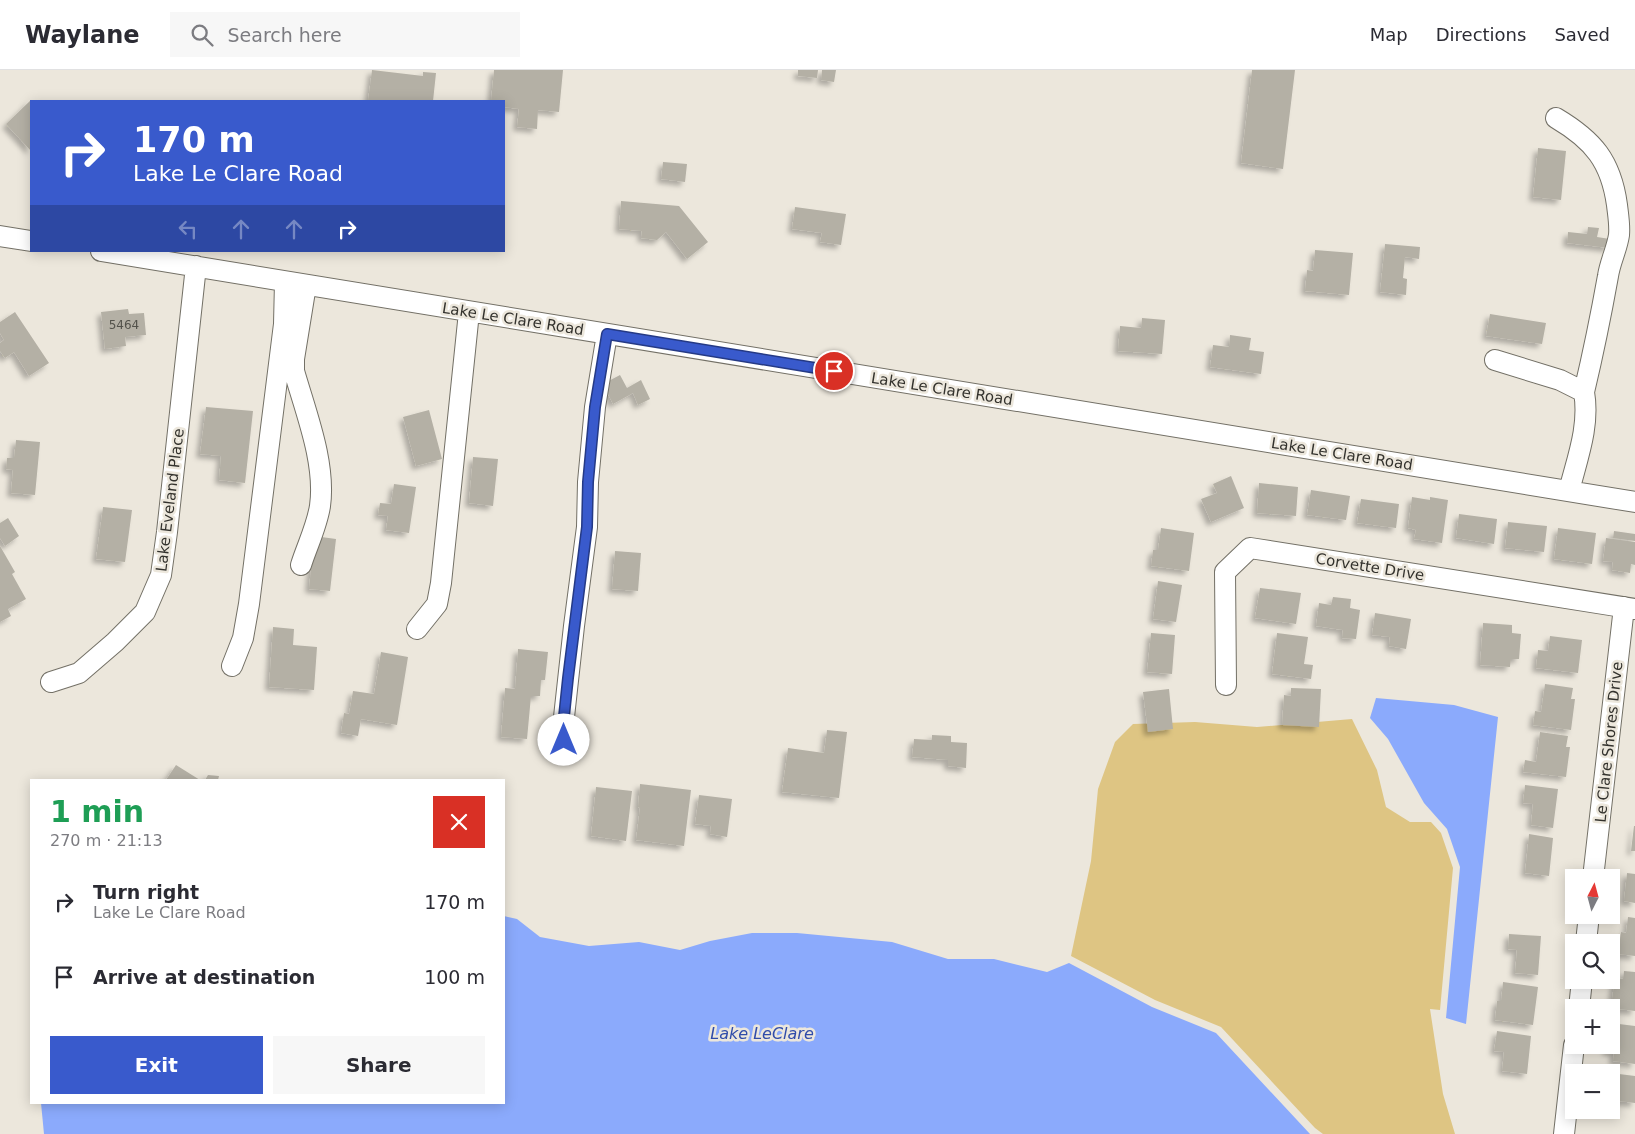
<!DOCTYPE html>
<html lang="en">
<head>
<meta charset="utf-8">
<style>
  body { margin:0; font-family:"DejaVu Sans",sans-serif; background:#f7f7f7; color:#2b2b33; height:100vh; display:flex; flex-direction:column; font-size:19px; white-space:nowrap }
  * { box-sizing:border-box; margin:0 }
  p { font-size:16px; color:#7c7c81 }
  .icon { flex:none; width:28px; height:28px; fill:none; stroke:currentColor; stroke-width:2; stroke-linecap:round; stroke-linejoin:round }
  .map { position:relative; flex:1; overflow:hidden }
  .details { position:absolute; left:30px; top:709px; width:475px; height:325px; display:flex; flex-direction:column; background:#fff; border-radius:0px; box-shadow:0 2px 12px #0003 }
  .details>* { flex:none }
  .guide { position:absolute; left:30px; top:30px; width:475px; height:152px; border-radius:0px; box-shadow:0 2px 12px #0003; background:#395acc; color:#fff; overflow:hidden }
  .needle { width:32px; rotate:6deg }
  .buttons { position:absolute; left:1565px; top:799px; display:grid; gap:10px }
  .buttons a { display:grid; place-items:center; width:55px; height:55px; border-radius:0px; background:#fff; box-shadow:0 2px 12px #0003; font-size:25px }
  .pin { position:absolute; display:grid; place-items:center; width:42px; height:42px; color:#fff; margin:-21px; border:2px solid #fff; border-radius:50%; box-shadow:0 1px 5px #0007 }
  .me { position:absolute; width:55px; margin:-28px; rotate:0deg; stroke-linejoin:round; filter:drop-shadow(0 0 4px #0008) }
  .turn { display:flex; align-items:center; gap:18px; height:105px; padding:0 20px; font-size:22px }
  .turn .icon { width:65px; height:65px; stroke-width:2.5 }
  .turn b { display:block; font-size:35px; line-height:42px }
  .lanes { display:flex; align-items:center; height:48px; padding:0 20px; background:#0003; justify-content:center; gap:25px; direction:ltr }
  .lanes .off { opacity:.35 }
  .round { display:grid; place-items:center; flex:none; width:52px; height:52px; border-radius:0px; background:#f7f7f7 }
  .summary { display:flex; align-items:center; justify-content:space-between; height:85px; padding:0 20px }
  h1 { font-size:30px; font-weight:700; line-height:38px; color:#1e9e55 }
  .primary-button { display:flex; gap:10px; margin-top:auto; padding:10px 20px }
  .primary-button a { flex:1; height:58px; border-radius:0px; background:#395acc; color:#fff; font-size:20px; font-weight:700; line-height:58px; text-align:center }
  .primary-button a+a { background:#f7f7f7; color:#2b2b33 }
  ul { padding:0; list-style:none }
  li { display:flex; align-items:center; gap:15px; height:75px; padding:0 20px }
  li div { flex:1 }
  li b { display:block; font-size:19px }
  li em { font-style:normal }
  header { display:flex; align-items:center; gap:30px; box-sizing:border-box; height:70px; padding:0 25px; background:#fff; border-bottom:1px solid #e1e1e2 }
  header strong { font-size:24px }
  nav { display:flex; gap:28px; margin-inline-start:auto; font-size:18px }
  .search { width:350px; height:45px; background:#f7f7f7; display:flex; align-items:center; gap:12px; box-sizing:border-box; padding:0 18px; border-radius:0px; color:#7c7c81; font-size:19px }
  .map>svg:first-child { display:block }
  .green { fill:#dec583 }
  .water { fill:#8baafc }
  .building { fill:#b4b0a5; filter:url(#shadow) }
  .lines { fill:none; stroke-linecap:round; stroke-linejoin:round }
  .minor-casing { stroke:#737066; stroke-width:22 }
  .minor { stroke:#fff; stroke-width:20 }
  .route-casing { stroke:#253a85; stroke-width:12 }
  .route { stroke:#395acc; stroke-width:9 }
  .labels { text-anchor:middle; dominant-baseline:central; stroke-width:5; stroke-linejoin:round; paint-order:stroke }
  .number-label { font-size:12px; fill:#53524b }
  .street-label { font-size:15px; fill:#33322d; stroke:#ece7dc }
  .water-label { font-size:16px; font-style:italic; fill:#304caa; stroke:#ece7dc }
</style>
</head>
<body>
<header>
<strong>Waylane</strong>
<div class="search"><svg class="icon" aria-label="search" viewBox="0 0 24 24"><circle cx="10" cy="10" r="6"/><path d="M15 15l6 6"/></svg>Search here</div>
<nav><a>Map</a><a>Directions</a><a>Saved</a></nav>
</header>
<div class="map">
<svg width="1635" height="1064" viewBox="0 0 1635 1064">
  <defs>
    <filter id="shadow"><feDropShadow dx="-4" dy="4" stdDeviation="2.5" flood-color="#0004"/></filter>
  </defs>
  <rect width="100%" height="100%" fill="#ece7dc"/>
  <path class="green" d="M1352,649L1377,700L1386,737L1410,752H1431L1441,763L1453,798L1440,940L1430,939L1443,1024L1455,1064H1323L1315,1058L1221,957L1155,930L1071,886L1091,791L1098,719L1115,672L1133,654L1195,652L1257,657Z"/>
  <path class="water" d="M1376,628L1454,635L1498,647L1466,954L1446,948L1460,797L1447,759L1424,733L1388,669L1370,648Z
    M504,846L517,849L540,867L589,876L639,872L680,880L710,871L752,863H797L892,872L948,889H994L1047,902L1069,893L1152,937L1216,963L1310,1064H44L41,1033L504,1032Z"/>
  <path class="building" d="M372,0L423,6V2L436,3L433,31H368Z
    M494,0H563L559,42L538,40L537,59L517,57L519,39L504,37V31H491Z
    M798,0H818L817,8L798,6Z
    M822,0H836L834,12L821,10Z
    M1252,0H1295L1283,99L1241,93Z
    M31,30V81L6,54Z
    M1538,78L1566,81L1561,130L1533,127Z
    M663,92L687,94L685,112L661,109Z
    M621,131L679,136L708,172L687,189L666,162L657,170L641,168L642,161L619,159Z
    M795,137L846,144L841,175L820,172L822,163L792,159Z
    M1588,157L1599,158L1597,167L1610,169L1609,178L1567,173L1568,162L1587,164Z
    M1385,174L1420,177L1419,189L1405,187L1403,208L1407,209L1406,225L1380,222Z
    M1315,180L1353,183L1349,225L1305,221L1307,200L1313,201Z
    M128,239L129,244L144,243L146,265L125,267L126,276L105,279L101,242Z
    M15,242L49,293L29,306L14,282L5,288L0,281V273L4,270L0,263V252Z
    M1490,244L1546,253L1542,274L1486,266Z
    M1142,248L1165,250L1162,284L1118,281L1120,256L1141,258Z
    M1230,265L1251,268L1249,280L1264,282L1261,304L1210,297L1213,275L1229,277Z
    M620,305L627,318L641,310L650,329L638,335L633,323L613,334L603,314Z
    M206,337L253,341L245,413L219,410L221,386L200,384Z
    M429,340L442,389L416,396L403,347Z
    M16,370L40,372L35,425L11,423L13,400L6,399L7,388H14Z
    M473,387L498,389L493,436L469,433Z
    M1231,406L1244,438L1211,452L1201,429L1217,423L1213,414Z
    M1259,413L1298,417L1296,446L1257,443Z
    M394,414L416,417L409,463L386,460L388,446L378,445L380,433L391,434Z
    M1311,420L1350,426L1346,450L1307,445Z
    M1412,427L1430,430V427L1448,430L1442,473L1414,469L1416,460L1408,458Z
    M1361,429L1399,434L1396,458L1357,453Z
    M103,437L132,440L125,492L96,489Z
    M1459,444L1497,449L1494,474L1456,468Z
    M8,448L19,466L5,476L0,468V453Z
    M1508,452L1547,456L1544,482L1505,478Z
    M1161,458L1194,463L1189,501L1151,496L1153,480H1158Z
    M1558,458L1596,463L1592,494L1554,489Z
    M1614,461L1635,464V471L1613,468Z
    M314,466L336,469L330,521L309,519Z
    M1606,468L1635,472V495L1631,494L1630,503L1612,500L1613,492L1603,491Z
    M0,476L15,502L12,504L26,529L8,539L11,546L0,552Z
    M615,481L641,483L638,521L612,519Z
    M1158,511L1182,515L1176,552L1153,549Z
    M1260,518L1301,523L1296,554L1255,548Z
    M1333,527L1351,529L1350,538L1360,540L1356,569L1342,568L1343,560L1316,556L1319,533L1331,535Z
    M1375,543L1411,549L1406,579L1389,576L1390,567L1372,565Z
    M1483,553L1512,555V563L1521,564L1519,589H1511L1510,597L1480,595Z
    M273,557L294,559L293,575L317,577L314,620L269,617Z
    M1151,563L1175,565L1172,604L1147,602Z
    M1277,563L1308,567L1304,594L1313,595L1311,609L1272,604Z
    M1550,566L1582,570L1578,603L1536,598L1538,580L1548,581Z
    M518,579L548,582L545,610H541L540,626H531L527,669L501,667L505,618L515,619Z
    M381,582L408,587L397,655L361,649L358,666L341,663L344,643L349,644L353,621L374,624Z
    M1545,614L1573,618L1571,629H1575L1571,660L1533,655L1535,641L1541,642Z
    M1291,618L1321,619L1319,657L1282,655L1284,625L1291,626Z
    M1169,619L1173,659L1148,662L1143,622Z
    M827,660L847,662L839,728L782,722L788,678L824,683Z
    M1540,662L1568,666L1566,677H1570L1566,707L1523,702L1525,690L1536,692Z
    M932,665L951,666V672L967,673L966,698L948,696V690L912,687L914,669L932,670Z
    M176,695L200,710H166Z
    M208,705L219,706L218,710H205Z
    M640,714L691,720L684,776L636,770L640,738L638,737Z
    M1525,715L1558,719L1553,758L1531,755L1533,734L1523,733Z
    M596,717L632,721L626,771L591,766Z
    M699,725L732,729L727,767L710,764L711,756L695,754Z
    M1634,756H1635V781H1631Z
    M1529,764L1553,768L1549,806L1525,803Z
    M1627,803L1635,804V833L1624,831Z
    M1628,847L1635,848V886L1618,884L1621,862L1626,863Z
    M1509,864L1541,866L1538,905L1515,903L1517,880L1508,879Z
    M1624,901L1635,902V941L1619,939L1620,930L1612,929L1615,908L1623,909Z
    M1503,912L1538,917L1533,955L1495,950L1497,931H1501Z
    M1611,953L1635,956V994L1613,991L1614,982L1606,981L1607,975H1611Z
    M1497,961L1531,966L1527,1004L1502,1001L1504,982L1494,981Z
    M1611,1003L1635,1006V1033L1611,1030Z"/>
  <g class="lines">
    <defs>
      <path id="minor" d="M1556,48C1593,70 1611,91 1617,135C1618,144 1620,155 1619,165C1617,179 1610,192 1608,206C1601,245 1593,284 1584,322
        M0,166L31,171
        M101,181L1635,432
        M1495,290L1560,310L1584,322C1590,356 1577,389 1569,421
        M301,495C307,476 317,456 320,436C326,393 306,343 294,301V289L306,215
        M417,559L437,534L441,513L469,242
        M232,596L243,568L249,534L284,254L285,212
        M51,612L79,603L115,572L145,542L161,505L167,462L196,196
        M1226,615L1225,502L1250,478L1635,539
        M570,683L564,670L563,656L574,556L587,457L588,412L595,337L607,264
        M1593,808L1624,537
        M1586,872L1589,845
        M1579,938L1582,910
        M1564,1064L1574,975"/>
    </defs>
    <use href="#minor" class="minor-casing"/>
    <use href="#minor" class="minor"/>
  </g>
  <g class="lines">
    <defs>
      <path id="route" d="M564,670L563,656L568,608L587,457L588,412L595,337L607,264L834,301"/>
    </defs>
    <use href="#route" class="route-casing"/>
    <use href="#route" class="route"/>
  </g>
  <g class="labels">
    <g class="number-label">
      <text x="124" y="255">5464</text>
    </g>
    <g class="street-label">
      <text transform="translate(513 249) rotate(9)">Lake Le Clare Road</text>
      <text transform="translate(942 319) rotate(9)">Lake Le Clare Road</text>
      <text transform="translate(1342 384) rotate(9)">Lake Le Clare Road</text>
      <text transform="translate(170 430) rotate(-83)">Lake Eveland Place</text>
      <text transform="translate(1370 497) rotate(9)">Corvette Drive</text>
      <text transform="translate(1609 672) rotate(-84)">Le Clare Shores Drive</text>
    </g>
    <g class="water-label">
      <text x="762" y="963">Lake LeClare</text>
    </g>
  </g>
</svg>
<div class="buttons">
<a><svg class="needle" viewBox="-14 -14 28 28"><path d="M0-13l5 13h-10z" fill="#e53935"/><path d="M0 13l5-13h-10z" fill="#7c7c81"/></svg></a>
<a><svg class="icon" aria-label="search" viewBox="0 0 24 24"><circle cx="10" cy="10" r="6"/><path d="M15 15l6 6"/></svg></a>
<a>+</a>
<a>−</a>
</div>
<div class="pin" style="left:834px;top:301px;background:#d93025"><svg class="icon" aria-label="arrive" viewBox="0 0 24 24"><path d="M6 21V4h12l-3 4 3 4H6"/></svg></div>
<svg class="me" style="left:564px;top:670px" viewBox="-20 -20 40 40"><circle r="19" fill="#fff"/><path d="M0-13L10 11 0 6-10 11z" fill="#395acc"/></svg>
<div class="guide">
<div class="turn"><svg class="icon" aria-label="right" viewBox="0 0 24 24"><path d="M7 20v-9h11M14 6l5 5-5 5"/></svg><div><b>170 m</b>Lake Le Clare Road</div></div>
<div class="lanes"><svg class="icon off" aria-label="left" viewBox="0 0 24 24"><path d="M17 20v-9H6M10 6l-5 5 5 5"/></svg><svg class="icon off" aria-label="ahead" viewBox="0 0 24 24"><path d="M12 20V5M6 11l6-6 6 6"/></svg><svg class="icon off" aria-label="ahead" viewBox="0 0 24 24"><path d="M12 20V5M6 11l6-6 6 6"/></svg><svg class="icon" aria-label="right" viewBox="0 0 24 24"><path d="M7 20v-9h11M14 6l5 5-5 5"/></svg></div>
</div>
<section class="details">
<div class="summary"><div><h1>1 min</h1><p>270 m · 21:13</p></div><a class="round" style="background:#d93025;color:#fff"><svg class="icon" aria-label="close" viewBox="0 0 24 24"><path d="M6 6l12 12M18 6L6 18"/></svg></a></div>
<ul>
<li><svg class="icon" aria-label="right" viewBox="0 0 24 24"><path d="M7 20v-9h11M14 6l5 5-5 5"/></svg><div><b>Turn right</b><p>Lake Le Clare Road</p></div><em>170 m</em></li>
<li><svg class="icon" aria-label="arrive" viewBox="0 0 24 24"><path d="M6 21V4h12l-3 4 3 4H6"/></svg><div><b>Arrive at destination</b></div><em>100 m</em></li>
</ul>
<div class="primary-button"><a>Exit</a><a>Share</a></div>
</section>
</div>
</body>
</html>
